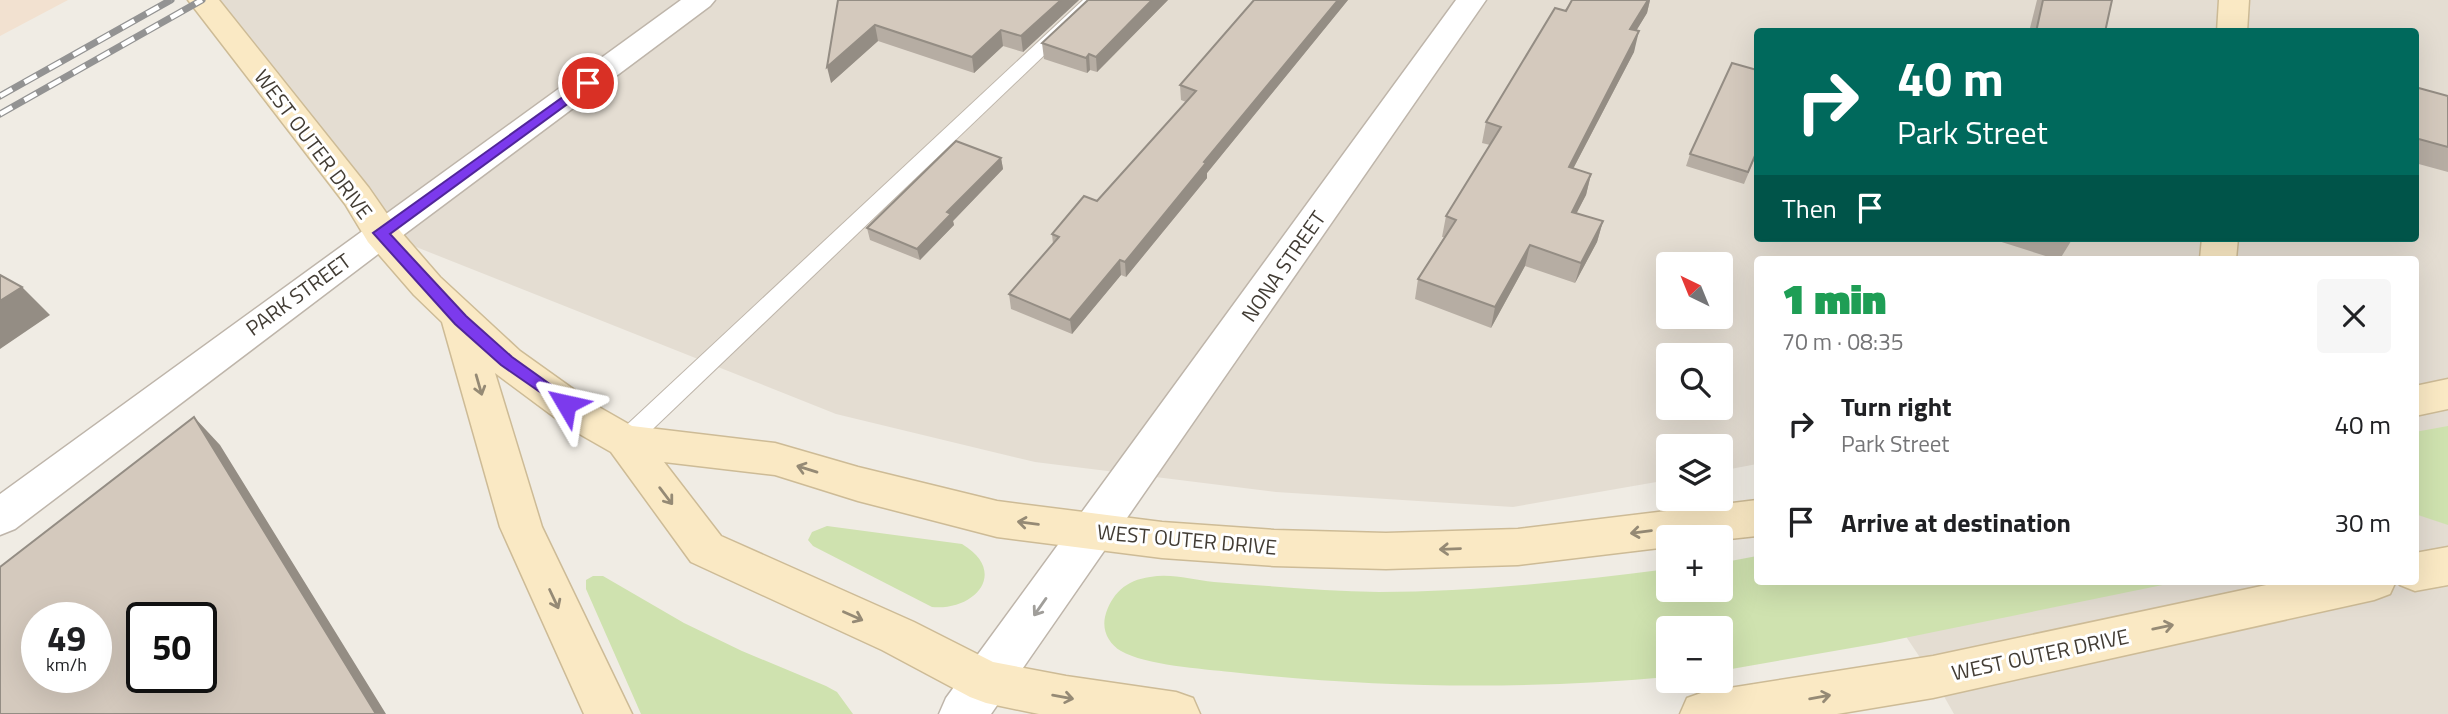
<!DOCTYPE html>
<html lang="en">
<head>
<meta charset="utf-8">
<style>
  body { margin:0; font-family:"Titillium Web",sans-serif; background:#f6f6f6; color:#202124; height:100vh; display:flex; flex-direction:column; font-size:26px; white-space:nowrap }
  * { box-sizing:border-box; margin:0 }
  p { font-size:23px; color:#757577 }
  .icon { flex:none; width:38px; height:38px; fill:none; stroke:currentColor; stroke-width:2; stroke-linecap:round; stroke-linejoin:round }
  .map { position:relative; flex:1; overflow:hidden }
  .details { position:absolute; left:1754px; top:256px; width:665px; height:329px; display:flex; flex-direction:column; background:#fff; border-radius:7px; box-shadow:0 7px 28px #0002 }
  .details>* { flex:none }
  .top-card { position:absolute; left:1754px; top:28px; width:665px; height:214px; border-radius:7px; box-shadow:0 7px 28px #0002; background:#00695c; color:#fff; overflow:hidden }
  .needle { width:46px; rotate:317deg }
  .controls { position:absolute; left:1656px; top:252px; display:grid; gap:14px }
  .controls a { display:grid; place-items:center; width:77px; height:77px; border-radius:7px; background:#fff; box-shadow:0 7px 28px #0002; font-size:35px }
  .speed { position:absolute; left:21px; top:602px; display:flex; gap:14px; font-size:35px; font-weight:700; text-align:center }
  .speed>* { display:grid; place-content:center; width:91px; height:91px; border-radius:50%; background:#fff; box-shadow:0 7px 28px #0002; line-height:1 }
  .speed small { font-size:18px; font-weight:400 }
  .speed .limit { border:4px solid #111; border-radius:10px; background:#fff; color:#111 }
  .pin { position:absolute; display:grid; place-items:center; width:60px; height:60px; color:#fff; margin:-30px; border:4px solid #fff; border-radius:50%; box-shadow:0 2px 7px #0007 }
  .me { position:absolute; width:77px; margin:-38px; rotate:306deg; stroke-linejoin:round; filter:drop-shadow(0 0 5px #0008) }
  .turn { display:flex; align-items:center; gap:24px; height:147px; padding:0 28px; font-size:32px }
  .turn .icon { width:91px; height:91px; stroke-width:2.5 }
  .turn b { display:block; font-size:49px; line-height:60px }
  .then { display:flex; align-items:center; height:66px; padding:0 28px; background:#0003; gap:14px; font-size:26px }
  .round { display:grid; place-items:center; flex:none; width:74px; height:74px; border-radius:7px; background:#f6f6f6 }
  .headline { display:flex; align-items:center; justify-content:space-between; height:119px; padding:0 28px }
  h1 { font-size:42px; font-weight:800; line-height:52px; color:#1e9e55 }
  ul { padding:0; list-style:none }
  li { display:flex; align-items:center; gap:21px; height:98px; padding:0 28px }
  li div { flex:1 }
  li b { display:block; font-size:26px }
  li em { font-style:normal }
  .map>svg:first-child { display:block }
  .residential { fill:#e4ddd2; fill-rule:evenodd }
  .commercial { fill:#f2e1d0 }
  .green { fill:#cfe2af }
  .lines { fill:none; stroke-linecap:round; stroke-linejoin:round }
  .lane-casing { stroke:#beb5aa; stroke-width:2 }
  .street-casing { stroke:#beb5aa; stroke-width:3 }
  .secondary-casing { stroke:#cdbb96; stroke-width:3 }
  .lane { fill:#fff; fill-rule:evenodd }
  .street { fill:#fff; fill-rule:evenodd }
  .secondary { fill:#fae9c4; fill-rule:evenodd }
  .rail-casing { stroke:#939393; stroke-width:7 }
  .rail { stroke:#fff; stroke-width:4.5; stroke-dasharray:14; stroke-linecap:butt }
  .wall { fill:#b6ada3 }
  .shaded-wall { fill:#948d84 }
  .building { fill:#d4c9bd; stroke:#948d84; stroke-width:2; fill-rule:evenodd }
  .oneway { stroke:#958a75 }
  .oneway2 { stroke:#a09e9a }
  .route { fill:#7c3aed; stroke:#51269a; stroke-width:2 }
  .labels { text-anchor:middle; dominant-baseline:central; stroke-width:6; stroke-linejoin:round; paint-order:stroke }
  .street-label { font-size:21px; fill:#423c34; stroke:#fff }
</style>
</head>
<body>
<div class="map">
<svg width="2448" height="714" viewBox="0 0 2448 714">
  <rect width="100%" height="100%" fill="#f0ece4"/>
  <path class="residential" d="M203,0H2448V714H1954L1933,677L1869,581H2415V259H1757V464L1720,471V446H1668V480L1513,507L1276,492L1035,462L836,414L381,233ZM1757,32H2415V238H1757ZM1668,264H1720V317H1668ZM1668,355H1720V408H1668Z"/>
  <path class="commercial" d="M0,0H68L0,36Z"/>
  <path class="green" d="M2448,426V525L2415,514V432Z
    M827,526L962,544C1009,572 975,611 932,607L813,546L808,540L812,532Z
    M1757,556V581H2182L1880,643L1720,671V628H1668V677C1522,690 1377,688 1231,672C1203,669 1145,665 1121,651C1109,644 1102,631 1105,617C1111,594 1126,580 1150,577C1172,573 1192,580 1214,582C1269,586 1324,591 1379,592C1475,592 1573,581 1668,569V590H1720V563Z
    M593,576H603L684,623L742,651L826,686L837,692L853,714H641L586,589V580Z"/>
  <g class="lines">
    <defs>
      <path id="lane" d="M1083,0H1102L633,448L625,451L617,448L613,441L617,434Z"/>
      <path id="street" d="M681,0H715L710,6L394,242L15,529L0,535V494Z
        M1456,0H1486L991,714H939L946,698Z"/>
      <path id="secondary" d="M188,0H219L369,188L394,224L440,277L520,351L597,406L632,426L775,443L858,467L997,501L1162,522L1274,530L1386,533L1518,529L1757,500V536L1720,540V537H1668V547L1518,565L1386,569L1274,566L1162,558L997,537L858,501L775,475L664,462L721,536L914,622L993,662L1066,676L1176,692L1193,698L1200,714H1039L986,703L970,697L882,650L691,562L611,452L569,428L495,373L542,527L632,714H584L500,527L442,322L414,295L368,242L345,204Z
        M2219,0H2249L2247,32H2217Z
        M2202,238H2238L2236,259H2200Z
        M2448,379V409L2415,416V386Z
        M2448,547V585L2415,591L2400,585L2397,581H2415V553Z
        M2285,581H2396L2390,594L2374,600L1933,698L1837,714H1680L1687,698L1704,692L1933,656Z"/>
    </defs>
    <use href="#lane" class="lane-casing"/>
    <use href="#street" class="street-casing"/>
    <use href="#secondary" class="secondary-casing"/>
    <use href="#lane" class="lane"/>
    <use href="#street" class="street"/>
    <use href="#secondary" class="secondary"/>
    <defs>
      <path id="rail" d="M0,96L171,0
        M0,114L202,0"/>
    </defs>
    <use href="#rail" class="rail-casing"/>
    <use href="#rail" class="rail"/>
  </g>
  <path class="wall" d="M838,0H1079L1023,52L1003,46L974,73L878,41L831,83Z
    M1088,0H1168L1097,72L1090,70L1087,73L1044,59L1042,43Z
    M1254,0H1348L1207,173V178L1126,277L1121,275L1072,334L1011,309L1009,294L1053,244L1052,234L1097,201L1186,102L1181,100L1180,85Z
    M1572,0H1650L1647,13L1636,31L1634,52L1573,169L1591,174L1586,195L1576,213L1603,221L1597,242L1575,283L1525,266L1491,328L1415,299L1418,279L1444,237H1442L1446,216L1490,145L1482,143L1486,122Z
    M2037,0H2112L2105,32H2029Z
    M2415,87L2448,96V172L2415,163Z
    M1757,153L1744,184L1686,166L1690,154Z
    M1001,158L1003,169L953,221L954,225L920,260L870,240L867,228Z
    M1989,238H2073L2060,259H2055Z"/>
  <path class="shaded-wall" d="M1061,0H1079L1023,52L1021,36Z
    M1152,0H1168L1097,72L1096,57Z
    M1338,0H1348L1207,173V178L1126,277L1125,262L1204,162Z
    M1648,0H1650L1647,13L1625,49L1630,29Z
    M875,25L878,41L831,83L827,67Z
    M1001,30L1003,46L974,73L972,57Z
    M1639,31L1634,52L1563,188L1569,167Z
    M1089,54L1090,70L1087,73L1086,58Z
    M1001,158L1003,169L953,221L954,225L920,260L917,249L947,212Z
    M1591,174L1586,195L1567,232L1572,212Z
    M1603,221L1597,242L1575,283L1581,263Z
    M1530,245L1525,266L1491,328L1495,307Z
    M1120,260L1121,275L1072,334L1070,320Z
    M22,287L50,315L0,349V301Z
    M194,417L220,445L386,714H376Z"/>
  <path class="building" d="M838,0H1061L1021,36L1001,30L972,57L875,25L827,67Z
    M1088,0H1152L1096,57L1089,54L1086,58L1042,43Z
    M1254,0H1338L1204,162L1206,163L1125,262L1120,260L1070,320L1009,294L1059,237L1052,234L1084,196L1097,201L1196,91L1180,85Z
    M1572,0H1648L1630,29L1639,31L1569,167L1591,174L1572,212L1603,221L1581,263L1530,245L1495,307L1418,279L1456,220L1446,216L1501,127L1486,122L1555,8L1566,11Z
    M2043,0H2112L2105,32H2036Z
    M1732,63L1757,70V151L1748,172L1690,154Z
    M2415,87L2448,96V147L2415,138Z
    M956,141L1001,158L947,212L951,214L917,249L867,228Z
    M0,275L22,287L0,301Z
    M194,417L376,714H0V567ZM37,618H96V677H37ZM142,618H201V677H142Z"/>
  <defs><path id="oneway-shaft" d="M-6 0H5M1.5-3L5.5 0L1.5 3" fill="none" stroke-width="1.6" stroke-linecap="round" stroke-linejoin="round" transform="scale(1.75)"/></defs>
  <g class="oneway">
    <use href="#oneway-shaft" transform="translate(479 385) rotate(74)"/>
    <use href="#oneway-shaft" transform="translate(807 469) rotate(-163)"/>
    <use href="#oneway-shaft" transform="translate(666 496) rotate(53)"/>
    <use href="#oneway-shaft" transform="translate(1028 523) rotate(-173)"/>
    <use href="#oneway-shaft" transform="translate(1641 532) rotate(173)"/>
    <use href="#oneway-shaft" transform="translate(1450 549) rotate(178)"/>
    <use href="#oneway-shaft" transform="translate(554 599) rotate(65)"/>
    <use href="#oneway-shaft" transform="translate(853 616) rotate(24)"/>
    <use href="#oneway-shaft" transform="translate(2163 627) rotate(-12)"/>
    <use href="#oneway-shaft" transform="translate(1063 697) rotate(10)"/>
    <use href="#oneway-shaft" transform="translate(1820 697) rotate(-10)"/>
  </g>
  <use class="oneway2" href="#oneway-shaft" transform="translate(1040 607) rotate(125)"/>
  <path class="route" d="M588,79L594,83L592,86L390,234L466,316L512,357L572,400L574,404L566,410L501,365L455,324L373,233Z"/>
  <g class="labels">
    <g class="street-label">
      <text transform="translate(314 144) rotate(53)">WEST OUTER DRIVE</text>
      <text transform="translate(1283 266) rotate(-55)">NONA STREET</text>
      <text transform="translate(298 294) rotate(-36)">PARK STREET</text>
      <text transform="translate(1187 539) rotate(5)">WEST OUTER DRIVE</text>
      <text transform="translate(2040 654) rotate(-12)">WEST OUTER DRIVE</text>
    </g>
  </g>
</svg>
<div class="controls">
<a><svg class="needle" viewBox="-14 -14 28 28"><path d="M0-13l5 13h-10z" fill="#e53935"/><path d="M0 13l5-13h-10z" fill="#757577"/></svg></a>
<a><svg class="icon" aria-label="search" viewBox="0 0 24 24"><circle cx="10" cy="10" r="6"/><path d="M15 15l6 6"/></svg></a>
<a><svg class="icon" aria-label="layers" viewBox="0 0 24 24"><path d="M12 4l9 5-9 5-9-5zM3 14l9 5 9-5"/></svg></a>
<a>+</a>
<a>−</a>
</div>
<div class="speed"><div>49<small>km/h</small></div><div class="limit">50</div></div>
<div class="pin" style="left:588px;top:83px;background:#d93025"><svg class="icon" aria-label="arrive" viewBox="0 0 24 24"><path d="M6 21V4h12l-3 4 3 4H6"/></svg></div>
<svg class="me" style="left:566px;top:404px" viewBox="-20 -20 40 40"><path d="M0-17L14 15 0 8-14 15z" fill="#7c3aed" stroke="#fff" stroke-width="4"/></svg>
<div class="top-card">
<div class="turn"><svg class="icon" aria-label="right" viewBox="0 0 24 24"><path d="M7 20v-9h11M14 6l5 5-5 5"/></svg><div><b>40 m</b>Park Street</div></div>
<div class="then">Then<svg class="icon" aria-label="arrive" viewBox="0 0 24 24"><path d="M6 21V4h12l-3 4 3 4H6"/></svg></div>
</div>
<section class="details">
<div class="headline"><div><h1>1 min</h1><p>70 m · 08:35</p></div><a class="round"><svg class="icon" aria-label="close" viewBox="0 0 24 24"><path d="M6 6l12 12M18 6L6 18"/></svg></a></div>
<ul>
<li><svg class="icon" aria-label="right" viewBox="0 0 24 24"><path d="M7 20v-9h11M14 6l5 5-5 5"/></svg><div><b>Turn right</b><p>Park Street</p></div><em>40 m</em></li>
<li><svg class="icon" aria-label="arrive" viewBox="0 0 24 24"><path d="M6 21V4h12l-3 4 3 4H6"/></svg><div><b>Arrive at destination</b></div><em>30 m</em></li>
</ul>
</section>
</div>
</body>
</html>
